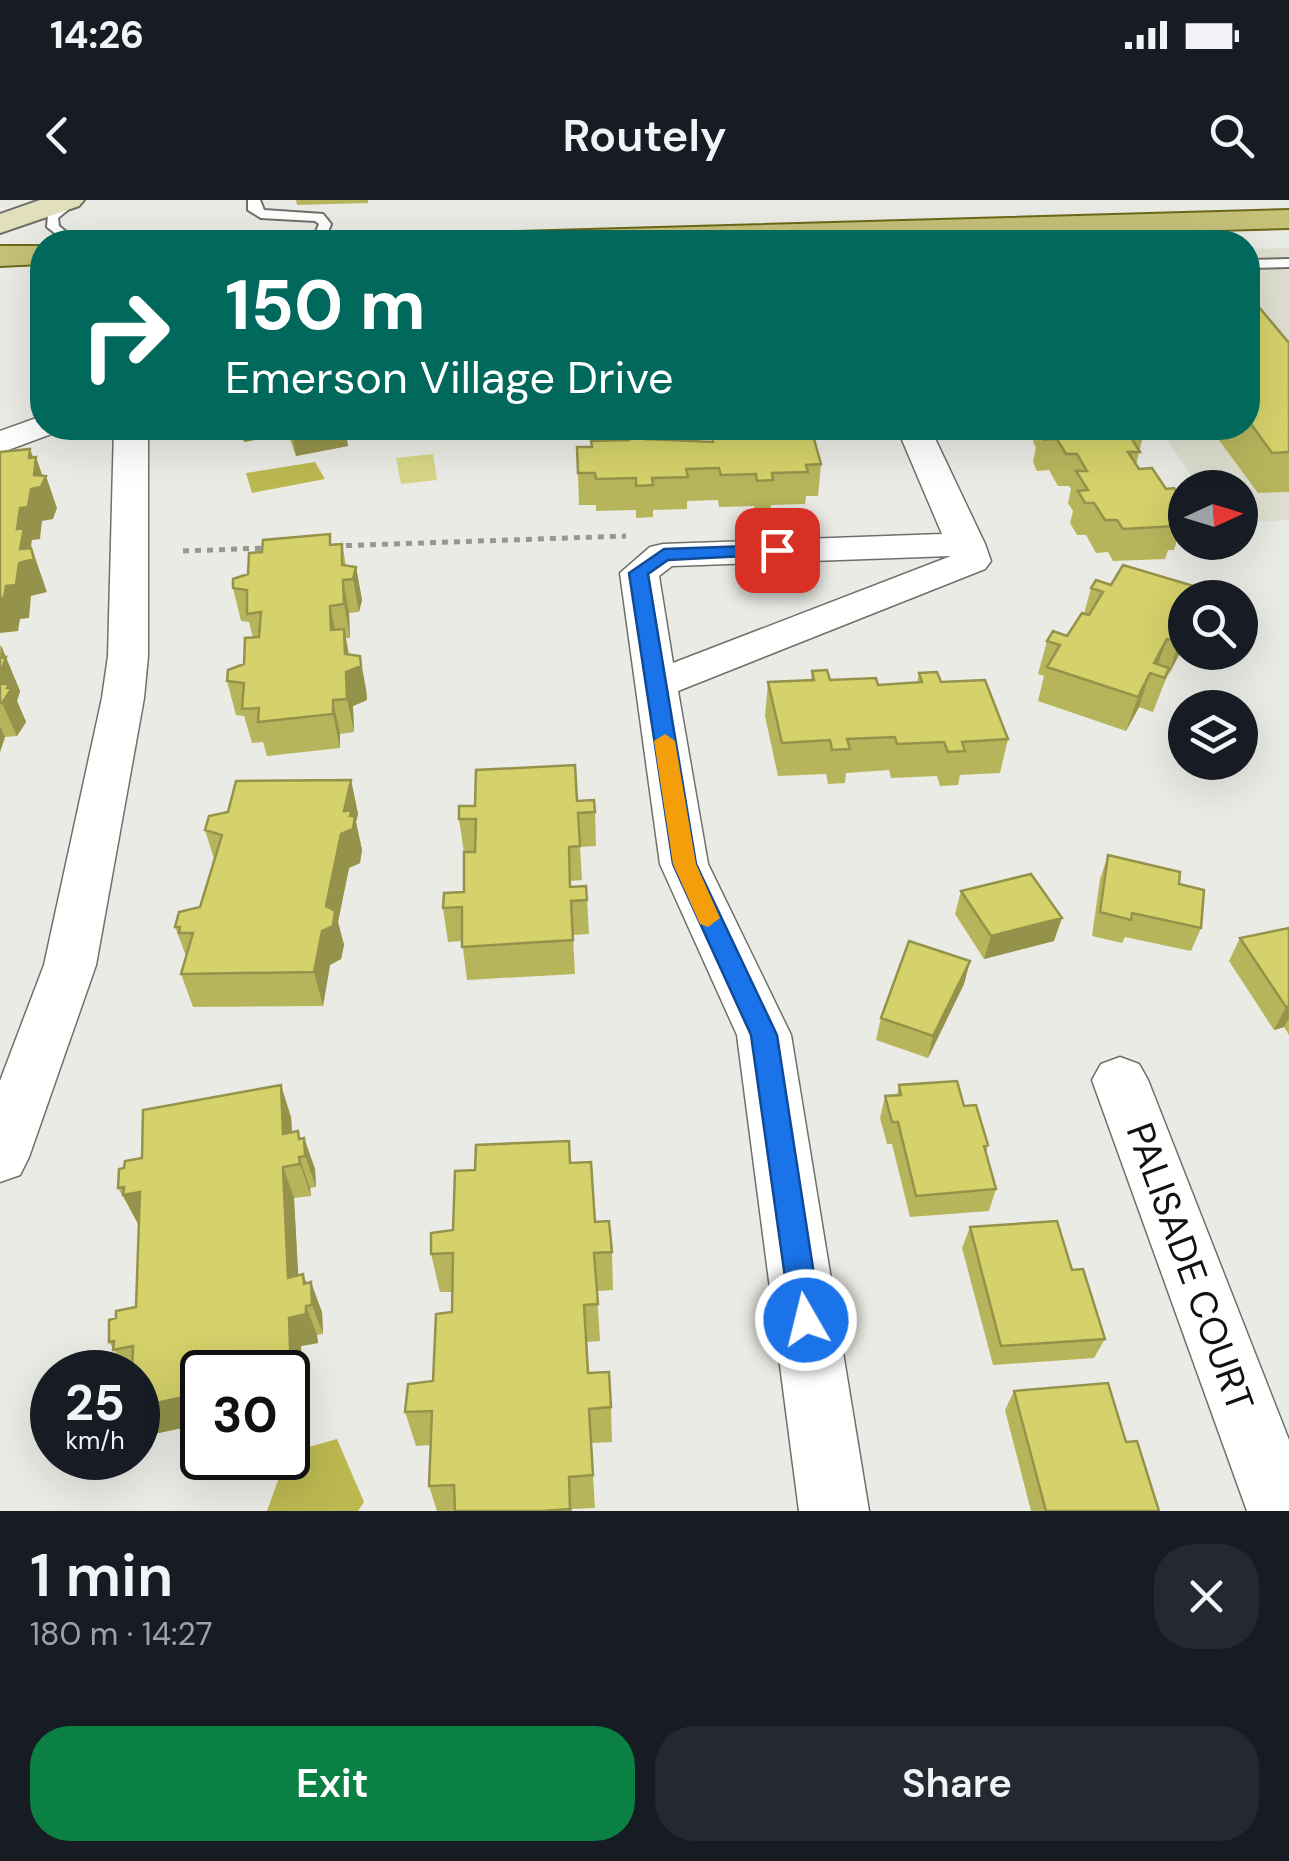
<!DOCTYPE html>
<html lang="en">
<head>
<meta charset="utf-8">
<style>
  body { margin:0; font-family:"DM Sans",sans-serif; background:#242831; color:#f1f3f6; height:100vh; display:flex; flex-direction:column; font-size:38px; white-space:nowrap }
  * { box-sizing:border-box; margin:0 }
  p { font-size:32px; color:#9ea1a6 }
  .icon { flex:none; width:55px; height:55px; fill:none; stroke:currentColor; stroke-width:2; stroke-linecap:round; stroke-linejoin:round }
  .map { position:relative; height:1311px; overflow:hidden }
  .sheet { display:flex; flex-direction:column; background:#171b24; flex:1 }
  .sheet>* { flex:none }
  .top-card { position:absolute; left:30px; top:30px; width:1230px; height:210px; border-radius:40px; box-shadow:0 10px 40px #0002; background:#00695c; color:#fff; overflow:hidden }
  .needle { width:65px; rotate:86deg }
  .tools { position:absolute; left:1168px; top:270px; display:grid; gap:20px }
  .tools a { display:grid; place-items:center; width:90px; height:90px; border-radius:50%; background:#171b24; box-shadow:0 10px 40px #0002; font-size:50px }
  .speed { position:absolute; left:30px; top:1150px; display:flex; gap:20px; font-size:50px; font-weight:700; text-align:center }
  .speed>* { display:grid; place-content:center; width:130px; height:130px; border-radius:50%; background:#171b24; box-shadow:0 10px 40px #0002; line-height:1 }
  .speed small { font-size:25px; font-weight:400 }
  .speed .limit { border:5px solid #111; border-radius:15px; background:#fff; color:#111 }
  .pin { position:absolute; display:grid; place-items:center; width:85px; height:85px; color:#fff; margin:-42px; border-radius:20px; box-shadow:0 5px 15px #0006 }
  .me { position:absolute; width:110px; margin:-55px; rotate:352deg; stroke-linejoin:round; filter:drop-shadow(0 0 8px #0008) }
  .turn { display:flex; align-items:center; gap:35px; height:210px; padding:0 30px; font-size:45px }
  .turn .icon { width:130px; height:130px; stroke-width:2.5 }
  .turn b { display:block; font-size:70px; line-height:85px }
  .round { display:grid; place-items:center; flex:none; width:105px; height:105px; border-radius:40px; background:#242831 }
  .summary { display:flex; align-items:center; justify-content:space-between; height:170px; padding:0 30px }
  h1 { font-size:60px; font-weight:600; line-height:75px }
  .action { display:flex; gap:20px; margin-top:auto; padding:20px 30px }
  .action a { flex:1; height:115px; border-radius:40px; background:#0b8043; color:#fff; font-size:40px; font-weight:600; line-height:115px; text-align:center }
  .action a+a { background:#242831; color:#f1f3f6 }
  .status { display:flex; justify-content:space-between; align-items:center; height:70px; padding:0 50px; background:#171b24; direction:ltr }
  .status svg { height:28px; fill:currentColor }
  header { display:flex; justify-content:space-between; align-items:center; height:130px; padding:0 30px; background:#171b24; font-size:45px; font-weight:600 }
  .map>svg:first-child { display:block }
  .built { fill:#dfdfd1 }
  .green { fill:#d7d585 }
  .water { fill:#bcb850 }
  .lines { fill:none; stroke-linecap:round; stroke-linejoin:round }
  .lane-casing { stroke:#70706b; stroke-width:4 }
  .street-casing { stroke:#70706b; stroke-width:3 }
  .secondary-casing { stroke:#70706b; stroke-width:4 }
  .primary-casing { stroke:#6d6919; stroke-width:4 }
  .path { stroke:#979792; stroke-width:5; stroke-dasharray:6 6; stroke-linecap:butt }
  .lane { fill:#fff; fill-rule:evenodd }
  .street { fill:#fff; fill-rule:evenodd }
  .secondary { fill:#e2e0bc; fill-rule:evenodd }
  .primary { fill:#c5c178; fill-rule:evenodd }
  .wall { fill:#b7b55c }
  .shaded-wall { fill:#95934b }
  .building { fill:#d5d26b; stroke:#95934b; stroke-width:2.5 }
  .route { fill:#1a73e8; stroke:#114b97; stroke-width:2.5 }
  .slow { fill:#f59e0b }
  .labels { text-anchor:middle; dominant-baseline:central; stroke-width:9; stroke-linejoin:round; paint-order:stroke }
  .near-street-label { font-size:38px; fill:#11110f; stroke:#fffffe }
</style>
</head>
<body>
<div class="status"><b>14:26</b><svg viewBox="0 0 49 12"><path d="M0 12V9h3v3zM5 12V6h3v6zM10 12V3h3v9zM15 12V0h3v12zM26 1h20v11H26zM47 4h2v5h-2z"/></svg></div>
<header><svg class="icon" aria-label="back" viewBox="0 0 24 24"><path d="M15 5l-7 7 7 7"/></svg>Routely<svg class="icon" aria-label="search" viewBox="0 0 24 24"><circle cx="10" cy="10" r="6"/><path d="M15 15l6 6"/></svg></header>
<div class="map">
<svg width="1289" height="1311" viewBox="0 0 1289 1311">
  <rect width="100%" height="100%" fill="#eaebe4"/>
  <path class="built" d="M1289,48V320L1240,323V288L1199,287L1159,228H1248V49Z"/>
  <path class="green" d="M433,254L437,280L401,284L396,258Z"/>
  <path class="water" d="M315,262L325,279L252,293L246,273Z
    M337,1239L364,1302L358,1311H267L288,1253Z"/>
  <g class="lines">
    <defs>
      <path id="lane" d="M66,0H80L58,18L59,26L79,42H66L47,27L48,14Z
        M248,0H260L264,10L323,14L331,24L324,42H312L319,24L315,21L261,18L248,10Z
        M1289,59V67L1248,68V60Z"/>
      <path id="street" d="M42,216V228H58L54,233L0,253V231Z
        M114,228H148V456L144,498L96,765L29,957L20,975L0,982V881L44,765L102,498L108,456Z
        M897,228H930L985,344L991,361L985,369L678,491L708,664L791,835L869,1311H799L737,835L660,664L620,373L650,347L663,344L942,334ZM951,356L673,463L659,376L672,366Z
        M1120,857L1139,864L1148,880L1289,1240V1311H1247L1092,880L1101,864Z"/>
      <path id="secondary" d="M40,0H84L79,6L0,33V14Z"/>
      <path id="primary" d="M1289,10V28L789,42H466L482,33Z
        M0,46H42V64L0,66Z"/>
    </defs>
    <use href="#lane" class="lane-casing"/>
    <use href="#street" class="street-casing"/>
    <use href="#secondary" class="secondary-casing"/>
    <use href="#primary" class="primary-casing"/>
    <path class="path" d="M334,346L626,336
      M183,351L266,348"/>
    <use href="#lane" class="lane"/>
    <use href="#street" class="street"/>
    <use href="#secondary" class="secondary"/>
    <use href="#primary" class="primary"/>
  </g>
  <path class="wall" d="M296,0H368V3L297,5Z
    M1248,94L1289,143V292L1258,293L1210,228H1248Z
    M231,228H345L348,246L296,256L288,234L244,242L240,231L232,232Z
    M752,228H825L824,234L787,235L821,264L818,296H806L805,304L771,305L770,312L755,313L754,306L719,307L718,300L687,301V309L653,310V317L636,318V310L596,311V305H579L577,247H591L645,239L712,242L743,235V229L753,231Z
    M1037,228H1137L1143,236L1136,265L1139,269L1182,300L1179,308L1184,317L1174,350H1168L1165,359L1113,361L1108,352L1096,353L1086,335H1077L1070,323L1073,311L1068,303L1071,289L1069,286H1058L1049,270L1037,271L1033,262L1036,247L1033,242Z
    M342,344L346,365L356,367L362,400L359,412L349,413L350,438H346L349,454L366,489L367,500L353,506L354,532L340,534V548L267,556L263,542L252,543L244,516L236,515L227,481L244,464L253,438L249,422L241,421L233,388L332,345Z
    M1111,385L1185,398V452H1197L1194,457L1180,453L1167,476L1153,512L1139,507L1126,531L1038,501L1044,476L1038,474L1047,441L1067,436L1084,414L1091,388Z
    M0,445L20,491L17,501L26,522L17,536L5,537L0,552Z
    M812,471L830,480L878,485L917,483L919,473L941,482L1008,539L1000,573L960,575L958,585L940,586L937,576L891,578L889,570L846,573L845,583L828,584L826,574L778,576L765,516L768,482L811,480Z
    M351,580L358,614L356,622L362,650L360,663L349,668L338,722L344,745L341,759L330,765L323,806L193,807L181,774L186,756L175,727L200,707L214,659L205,630Z
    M577,601L595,612L596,646L580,647L582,680L570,681L571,687L587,700L589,734L573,735L575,774L467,780L462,741L448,742L443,708L464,692V653L459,619Z
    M1108,655L1179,684L1201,728L1191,751L1125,737L1122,743L1092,736L1100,679Z
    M961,691L1054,741L984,759L955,714Z
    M1289,728V835L1284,827L1274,830L1229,761L1240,738Z
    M970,761L964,784L928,858L876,840L881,818Z
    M899,885L964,906L988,945L986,953L996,989L989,1011L910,1017L892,944H887L880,918L885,896L897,895Z
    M291,917L292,932L300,938H304L315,969L316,987L310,988L311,996L294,998L298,1075L307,1083L322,1112L323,1134L317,1135L318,1143L301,1146L303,1202L149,1235L138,1172H128L109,1142L116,1118L136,1107L139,1025L118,988L124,968L142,958Z
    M571,963L595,1022L612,1052L613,1090L597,1091L600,1141L587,1142L589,1173L611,1207L612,1242L591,1243L595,1308L572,1309V1311H437L429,1286L431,1245L416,1246L405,1212L433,1181L452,1112L453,1092H440L431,1054L453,1030Z
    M970,1027L1072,1070L1105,1139L1094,1158L993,1165L962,1048Z
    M1014,1191L1126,1242L1159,1311H1031L1005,1210Z"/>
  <path class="shaded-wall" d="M231,228H239L240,231L232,232Z
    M241,228H287L288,234L244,242Z
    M327,228H345L348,246L296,256L292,234Z
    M30,249L35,262L36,257L44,280L46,276L57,308L53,319L42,321L40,339L32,340L31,346L47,392L31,396L29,418L20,419L18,431L0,433V398L20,349L17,329Z
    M356,367L362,400L359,412L353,379Z
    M343,380L349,413L350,438L344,404Z
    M330,406L337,439L331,430Z
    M344,429L350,462L360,456L366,489L367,500L353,506L354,532L347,499Z
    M1185,431V437L1180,453L1168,476L1179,442Z
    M1167,439L1155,472L1154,463Z
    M1,445L20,491L17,501L26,522L17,536L2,503L0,492Z
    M1150,473L1139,507L1126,531L1138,497Z
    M333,500L340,534V548L333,514Z
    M0,526L5,537L0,552Z
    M351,580L358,614L356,622L362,650L360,663L349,668L338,722L344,745L341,759L330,765L323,806L314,772Z
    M1062,718L1054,741L984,759L991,736Z
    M970,761L964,784L928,858L933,836Z
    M1289,806V818L1284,827L1274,830L1286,807Z
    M281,885L291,917L294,966L283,934Z
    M298,931L305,953L304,938L315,969L316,987L299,939Z
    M299,957L310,988L311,996L300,964Z
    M283,967L294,998L300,1107L288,1078Z
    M140,992L139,1026L123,995Z
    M303,1074L312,1096L311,1082L322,1112L323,1134L304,1084Z
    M306,1106L317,1135L318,1143L301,1146L303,1202L288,1205L289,1118Z
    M202,1193V1224L149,1235L138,1218V1207Z"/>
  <path class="building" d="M1199,37L1204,42H1095L1094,40Z
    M1248,94L1289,143V252L1272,253L1248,220Z
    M289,228H327L292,234Z
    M1050,228H1137L1143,236H1130L1140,252H1128L1139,269L1152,268L1166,289L1174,288L1182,300H1173L1184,317L1170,318L1176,326L1123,329L1117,320H1105L1094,303H1085L1078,291L1088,290L1076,271H1087L1077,254H1066L1057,239L1044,240L1040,231L1052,230Z
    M743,229L814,239L821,264L806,265L808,272L772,273L773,280L757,281L756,274L721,275L719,268L686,269L688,277L652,278L653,285L636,286V278L596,279L595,273H578L577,247H592L591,241L629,240L628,234L644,233L645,239L713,242L712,236L745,235Z
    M30,249L29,258L36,257L34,275L46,276L41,287L31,289L28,307L20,308L17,329L24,328L20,349L31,348L34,359L19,363L16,385L6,386L4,398H0V252Z
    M330,334V345L342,344V365L356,367L353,379L343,380L344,404L330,406L331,430L344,429L345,454L360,456L361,466L346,472L347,499L333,500V514L258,522L259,508L242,509L244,483L227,481L228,470L244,464L245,438L259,437L261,412L247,414V390L233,388V379L248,374L249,353L262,352L263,340Z
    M1123,365L1207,390L1203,398H1185V431L1179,442L1167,439L1154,463L1169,468L1165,478L1150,473L1138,497L1047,467L1060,445L1047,441L1053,431L1067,436L1082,413L1089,415L1103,392L1091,388L1096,380L1111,385Z
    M6,457L0,476V458Z
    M827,470L830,480L876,478L878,485L922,482L919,473L937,472L941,482L985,480L1008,539L962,542L965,551L948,552L944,542L897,544L895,537L847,539L850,549L832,550L830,540L782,543L768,482L814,480L812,471Z
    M0,484H9L7,488H12L2,503H0Z
    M575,565L577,601L594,600L595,612L578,613L580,646L569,647L570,687L586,686L587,700L571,701L573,740L462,747V707L443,708L444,693L464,692V652H475L476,619H459V606H475L476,570Z
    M351,580L344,611L352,610L350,616H355L353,629L341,634L326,706L335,711L333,726L322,731L314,772L181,774L193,733H179L180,727H175L179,712L200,707L222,635L205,630L209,616L228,612L236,581Z
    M1108,655L1180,672L1179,684L1204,690L1201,728L1132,713L1131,720L1100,712Z
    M1031,674L1062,718L991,736L961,691Z
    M1289,728V806L1286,807L1240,738Z
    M909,741L970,761L933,836L881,818Z
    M957,881L964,906L976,905L988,945L984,946L996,989L916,996L898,922H892L885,896L901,895L899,885Z
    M281,885L283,934L298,931L299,939L304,938L305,956L299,957L300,964L283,967L288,1078L303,1074L304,1084L311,1082L312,1105L306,1106V1114L289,1118L291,1174L288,1175V1172H202V1193L138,1207V1172H132L133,1146L113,1150L114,1141L109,1142V1120L116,1118V1111L136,1107L140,992L123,995L124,987L118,988L119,969L124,968L125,961L142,958L143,910Z
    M569,941L570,963L591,962L595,1022L609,1021L612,1052L594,1053L598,1104L584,1105L588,1173L609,1172L611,1207L589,1209L593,1275L569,1277L570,1309L543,1311H455L454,1285L429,1286L432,1211L405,1212L408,1184L433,1181L436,1114L452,1112L453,1053L431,1054V1033L453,1030L455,971L475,970L476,945Z
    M1057,1021L1072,1070L1083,1069L1105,1139L1001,1146L970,1027Z
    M1108,1183L1126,1242L1137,1241L1159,1311H1046L1014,1191Z"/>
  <path class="route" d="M777,345L783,347V354L668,360L648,374L696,664L777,835L821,1120L817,1130L806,1134L795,1130L791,1120L751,835L673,664L629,373L664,349Z"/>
  <path class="slow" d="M665,534L675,541L696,664L720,718L708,727L700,724L673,664L654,541Z"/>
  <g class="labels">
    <g class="near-street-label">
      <text transform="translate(1190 1067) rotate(70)">PALISADE COURT</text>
    </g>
  </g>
</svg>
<div class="tools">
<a><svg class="needle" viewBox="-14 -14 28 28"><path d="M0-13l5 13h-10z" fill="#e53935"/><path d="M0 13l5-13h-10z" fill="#9ea1a6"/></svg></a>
<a><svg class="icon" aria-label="search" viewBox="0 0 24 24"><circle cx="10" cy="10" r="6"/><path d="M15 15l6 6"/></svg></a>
<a><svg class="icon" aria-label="layers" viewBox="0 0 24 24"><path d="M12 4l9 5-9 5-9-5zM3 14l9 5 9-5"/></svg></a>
</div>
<div class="speed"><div>25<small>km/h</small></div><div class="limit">30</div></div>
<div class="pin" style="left:777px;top:350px;background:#d93025"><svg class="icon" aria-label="arrive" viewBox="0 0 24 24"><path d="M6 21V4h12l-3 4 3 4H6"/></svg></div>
<svg class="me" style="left:806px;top:1120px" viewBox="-20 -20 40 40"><circle r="17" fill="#1a73e8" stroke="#fff" stroke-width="3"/><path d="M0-11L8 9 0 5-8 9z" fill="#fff"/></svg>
<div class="top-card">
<div class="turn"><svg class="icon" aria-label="right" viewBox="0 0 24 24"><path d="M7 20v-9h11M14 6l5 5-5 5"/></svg><div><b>150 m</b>Emerson Village Drive</div></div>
</div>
</div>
<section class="sheet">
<div class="summary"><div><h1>1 min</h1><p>180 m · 14:27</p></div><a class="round"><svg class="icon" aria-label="close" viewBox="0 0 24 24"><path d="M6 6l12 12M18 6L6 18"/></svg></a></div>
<div class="action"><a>Exit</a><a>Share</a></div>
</section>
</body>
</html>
